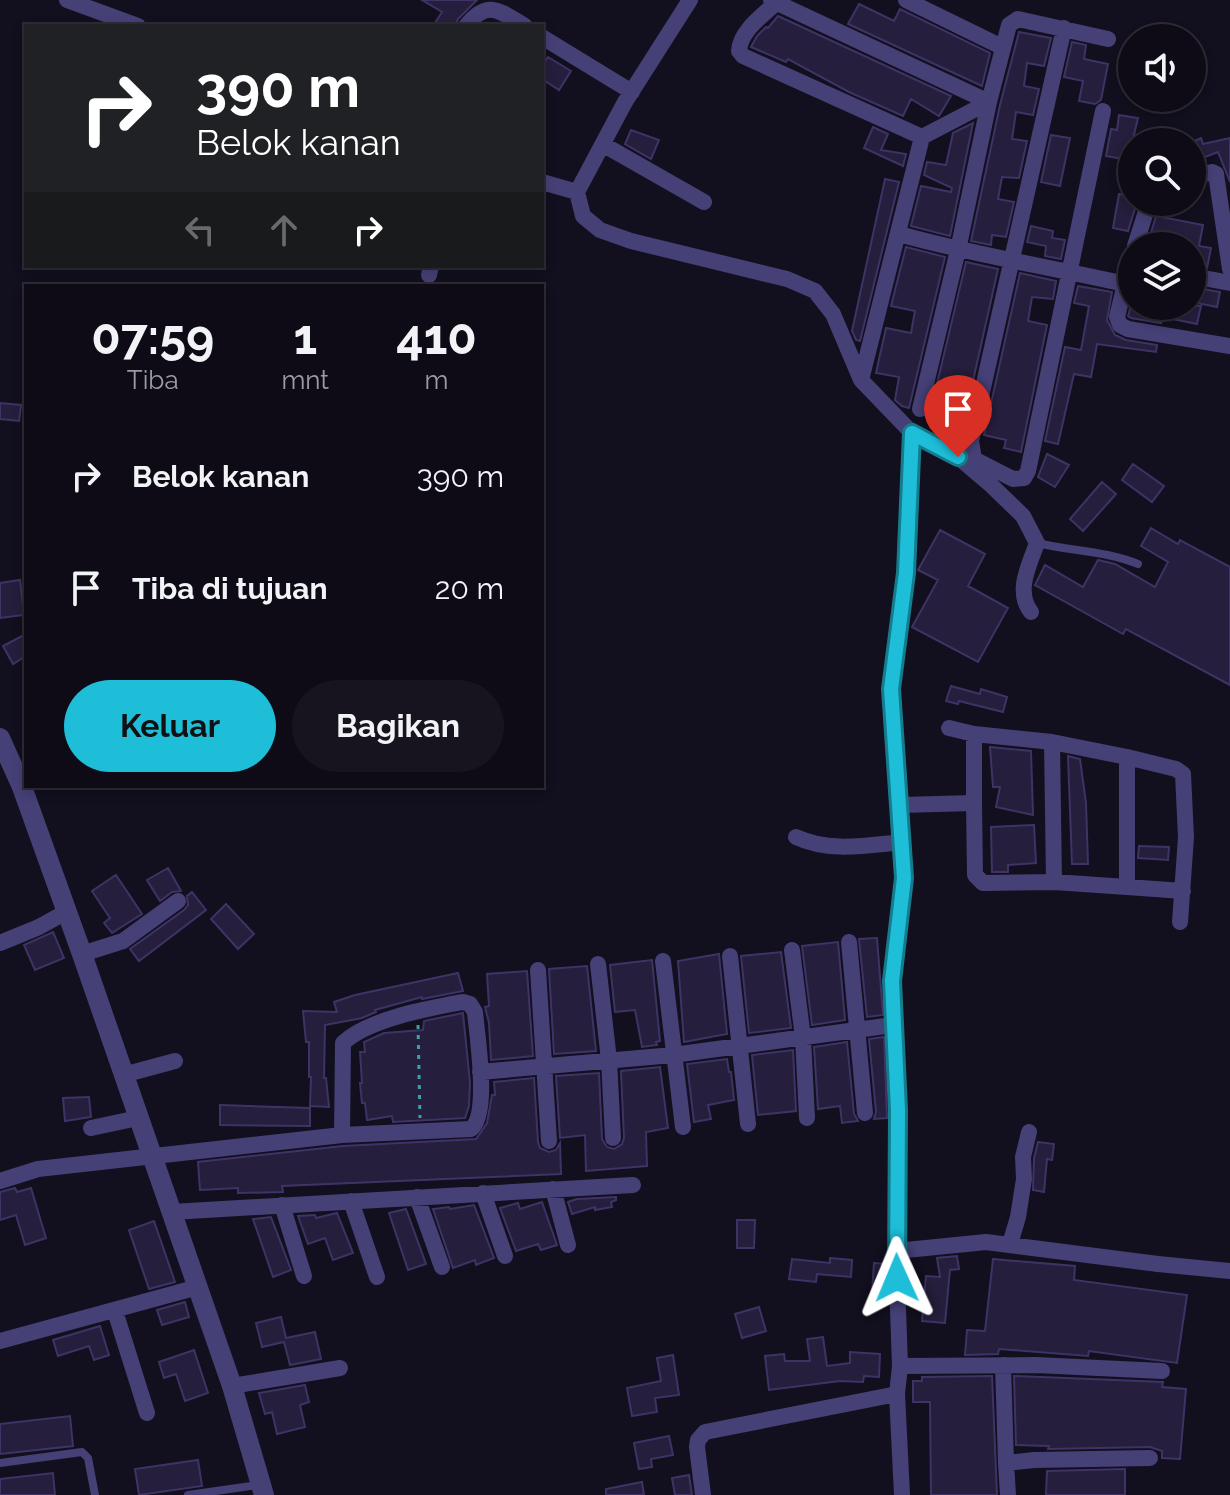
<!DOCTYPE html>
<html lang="id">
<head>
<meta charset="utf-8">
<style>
  body { margin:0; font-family:Raleway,sans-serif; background:#17141f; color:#f1f3f6; height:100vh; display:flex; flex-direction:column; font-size:30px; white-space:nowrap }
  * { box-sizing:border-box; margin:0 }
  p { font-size:26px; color:#9b9ba1 }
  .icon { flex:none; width:44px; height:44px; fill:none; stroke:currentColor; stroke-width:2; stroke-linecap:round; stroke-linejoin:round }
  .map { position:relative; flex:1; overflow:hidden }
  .drawer { position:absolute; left:24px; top:284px; width:520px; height:504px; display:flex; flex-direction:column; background:#0e0b16; border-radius:0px; box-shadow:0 4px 12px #0003,0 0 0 2px #2e2b35 }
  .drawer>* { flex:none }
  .banner { position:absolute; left:24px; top:24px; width:520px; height:244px; border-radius:0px; box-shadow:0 4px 12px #0003,0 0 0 2px #2e2b35; background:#202124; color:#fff; overflow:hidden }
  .controls { position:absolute; left:1118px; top:24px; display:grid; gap:16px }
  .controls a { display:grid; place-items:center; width:88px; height:88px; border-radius:50%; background:#0e0b16; box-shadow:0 4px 12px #0003,0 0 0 2px #2e2b35; font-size:40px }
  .pin { position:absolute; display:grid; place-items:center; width:68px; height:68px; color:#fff; margin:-82px -34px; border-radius:50% 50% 50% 0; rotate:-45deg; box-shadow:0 0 8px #0007 }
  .pin .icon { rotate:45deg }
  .me { position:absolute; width:88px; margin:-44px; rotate:359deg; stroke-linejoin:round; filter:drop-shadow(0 0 6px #0008) }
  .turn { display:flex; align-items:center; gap:28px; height:168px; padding:0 40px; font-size:36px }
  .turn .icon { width:104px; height:104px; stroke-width:2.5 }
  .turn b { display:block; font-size:56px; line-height:68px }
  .lanes { display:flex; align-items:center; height:76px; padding:0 40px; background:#0003; justify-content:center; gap:40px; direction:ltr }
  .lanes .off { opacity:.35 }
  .eta { display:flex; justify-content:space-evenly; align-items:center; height:136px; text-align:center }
  .eta b { font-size:48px; font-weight:700; line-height:56px }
  .button { display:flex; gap:16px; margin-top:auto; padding:16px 40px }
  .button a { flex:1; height:92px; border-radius:48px; background:#1ebed8; color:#111; font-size:32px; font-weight:700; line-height:92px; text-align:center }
  .button a+a { background:#17141f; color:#f1f3f6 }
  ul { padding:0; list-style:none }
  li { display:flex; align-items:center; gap:24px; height:112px; padding:0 40px }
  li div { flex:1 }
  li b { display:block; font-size:30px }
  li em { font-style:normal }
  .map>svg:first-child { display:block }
  .building { fill:#251e3c; stroke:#3f3365; stroke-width:2 }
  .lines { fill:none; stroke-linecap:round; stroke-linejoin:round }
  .path { stroke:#3da19f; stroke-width:3; stroke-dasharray:4 6; stroke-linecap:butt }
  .service { stroke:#454076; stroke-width:8 }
  .minor { stroke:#454076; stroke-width:16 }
  .tertiary { stroke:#454076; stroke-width:20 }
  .route-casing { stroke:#147c8c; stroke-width:20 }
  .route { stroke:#1ebed8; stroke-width:14 }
</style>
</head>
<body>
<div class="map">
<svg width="1230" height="1495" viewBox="0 0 1230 1495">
  <rect width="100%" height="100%" fill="#120f1e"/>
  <path class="building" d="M422,0H477L458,19L455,26H433L442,12Z
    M859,4L894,21L900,9L990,53L982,86L848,24Z
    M778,16L951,96L939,116L911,99L903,116L849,92L788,59L786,62L751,47L757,36L766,27L768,28Z
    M1019,32L1051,38L1044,66L1027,63L1024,86L1039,89L1033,115L1016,112L1012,139L1027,141L1019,178L1002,177L998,199L1014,202L1006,237L992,235L991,245L971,241L1000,105Z
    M1072,42L1086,45L1084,59L1108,64L1101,100L1095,104L1079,101L1083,81L1064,77Z
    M548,57L571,71L559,90L542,79V66Z
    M1119,115L1138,118L1128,160L1106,156L1111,129L1117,130Z
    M973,123L950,236L911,226L921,186L951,192L952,188L924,175L927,162L946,165L953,133Z
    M873,127L888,134L881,150L906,154L903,166L864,148Z
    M631,130L659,140L651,159L625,144Z
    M1051,135L1070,138L1060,186L1041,182Z
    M1201,138L1203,144L1230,138V182L1218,152L1192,162V142Z
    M885,179L899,182L860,341L856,340L852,331Z
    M1119,194L1132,196V202H1137L1128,231L1113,228Z
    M1156,216L1203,225L1199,246L1211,248L1207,268L1192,265V246H1147Z
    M1031,226L1053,231L1052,238L1065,240L1061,259L1045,256L1046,246L1027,242Z
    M906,247L945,257L909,408L902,406L895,400L899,377L876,373L886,328L911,333L915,311L891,306Z
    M966,262L998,269L967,408L953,405L952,412L931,409Z
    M1020,273L1056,281L1053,299L1032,297L1028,321L1047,325L1021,452L1004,448L1006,440L984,435Z
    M1078,286L1112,292L1107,320L1115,335L1126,340L1157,345L1156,352L1097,344L1091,377L1074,374L1058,444L1045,441L1065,347L1081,350L1089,306L1074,303Z
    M1192,287L1220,292L1217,307L1192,302Z
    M1132,302V306H1201L1197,324L1163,317L1161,323L1131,318L1128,316Z
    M0,403L21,405L19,421L0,419Z
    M1047,454L1069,465L1055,487L1038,477Z
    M1133,464L1164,486L1152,502L1122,480Z
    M1102,482L1116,494L1083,531L1070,519Z
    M1151,528L1178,544L1180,540L1230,567V685L1126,629L1123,634L1035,585L1045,565L1083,587L1098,560L1115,564L1155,587L1168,562L1141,546Z
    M940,530L985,554L968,586L1008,608L978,662L912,627L938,580L918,570Z
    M20,580L24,615L0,618V583Z
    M26,634V656L13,664L3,646Z
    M951,686L980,694L981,689L1007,697L1003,712L959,701L958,704L946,701Z
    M990,747L1031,751L1033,815L996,807L1000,787H993Z
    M1068,756L1080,759L1086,803L1088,864H1072Z
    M1034,825L1036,863L1008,865V872H992L991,827Z
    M1139,846L1169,847L1168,860L1138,858Z
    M168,868L181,891L172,892L160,901L147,880Z
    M116,875L142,914L112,933L104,923L110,918L92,891Z
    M192,892L206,910L139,961L130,949L184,910L188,905L187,896Z
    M226,904L254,934L238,949L211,919Z
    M53,932L64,958L35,970L24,945Z
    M877,938L883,1015L867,1017L859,939Z
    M838,942L845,1020L812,1025L802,946Z
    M781,952L791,1028L749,1033L741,956Z
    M719,954L727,1034L684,1042L678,961Z
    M652,960L660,1041L656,1042L657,1045L642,1047L635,1010L615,1012L610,965Z
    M587,966L596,1051L554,1054L549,969Z
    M527,971L533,1056L491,1060L489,1023L485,1007L489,1006L487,974Z
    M458,973L463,991L422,999V997L375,1010L376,1012L362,1018L325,1025L324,1078H326L329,1107L310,1106L311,1077H309V1042H306L303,1011L337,1012L334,1002L355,995Z
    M463,1013L470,1083L469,1106L465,1118L393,1122L392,1116L367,1120L365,1103H362L360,1083H362L360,1052H365L364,1042L384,1033L423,1030L424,1021Z
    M884,1037L887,1118L874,1119L876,1112L869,1039Z
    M847,1042L854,1114L858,1121L842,1123L840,1106L818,1109L814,1047Z
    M793,1050L796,1111L758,1115L752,1055Z
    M727,1059L729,1072H731L734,1100L708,1105L711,1119L694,1122L687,1064Z
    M660,1067L668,1128L646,1132L647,1166L586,1171L585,1135L560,1138L556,1076L599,1073L602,1139L607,1147L614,1149L622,1144L624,1138L621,1071Z
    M534,1078L538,1142L540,1148L549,1152L556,1150L560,1143L561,1174L282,1186L283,1192L238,1193V1188L200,1190L198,1162L343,1146L476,1139L487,1123L492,1095H495L494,1082Z
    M89,1097L91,1117L65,1121L63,1098Z
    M220,1105L310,1108V1126L220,1125Z
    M1038,1142L1054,1144L1052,1160L1047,1159L1044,1192L1033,1190L1034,1158Z
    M15,1188L17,1192L31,1188L46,1238L25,1245L16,1215L0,1220V1192Z
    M616,1197V1200L611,1202L612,1207L595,1210V1207L572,1214L568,1202L577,1199Z
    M542,1202L557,1245L541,1250L538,1244L516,1251L500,1208L518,1203L520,1209Z
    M474,1205L494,1258L476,1265L475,1260L453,1268L433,1209L449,1207L450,1209Z
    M406,1209L426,1264L408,1270L389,1213Z
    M337,1213L353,1253L333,1260L325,1238L308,1244L298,1216L315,1215L316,1218Z
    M271,1217L291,1270L273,1277L253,1219Z
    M737,1220H755L754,1248H737Z
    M154,1221L175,1282L149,1289L129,1230Z
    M957,1256L959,1269L950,1270L945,1323L922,1321L926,1276L940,1277L937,1258Z
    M830,1258L852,1260L851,1277L817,1274L816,1282L789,1279L792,1259L830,1263Z
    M993,1259L1075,1266L1074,1280L1187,1295L1177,1363L1089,1351L1088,1356L999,1349L998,1354L965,1355L967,1330L985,1331Z
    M874,1263L885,1264L886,1294L872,1293Z
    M185,1302L189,1317L162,1325L157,1310Z
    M759,1307L766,1331L742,1338L735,1314Z
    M281,1317L286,1338L315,1332L321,1359L290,1365L284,1342L262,1347L256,1323Z
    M100,1326L109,1355L94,1360L89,1346L58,1356L53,1340Z
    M823,1337L827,1366L850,1363V1352L880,1354L879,1377L864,1376L863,1382L840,1381L769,1390L765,1356L784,1354L785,1361H810L807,1339Z
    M194,1350L208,1393L185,1401L176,1374L164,1378L159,1362Z
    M673,1355L679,1395L655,1398L657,1412L632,1416L627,1388L661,1381L657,1358Z
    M992,1376L997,1495H931L930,1402H913V1381H922V1377Z
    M1014,1376L1163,1382L1162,1387L1186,1389L1180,1459L1162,1458V1451L1150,1447L1048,1449L1049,1446L1016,1445Z
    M305,1385L309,1402L300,1405L305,1427L277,1434L272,1412L265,1414L259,1393Z
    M70,1416L73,1446L0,1454V1424Z
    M669,1436L673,1455L651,1459L652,1467L639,1469L634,1443Z
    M198,1460L202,1486L139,1495L135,1469Z
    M1125,1469V1495H1046L1047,1471Z
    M53,1473L55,1495H0V1479Z
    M689,1475L692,1495H675L672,1478Z
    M642,1482L644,1495H606V1489Z"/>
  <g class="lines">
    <path class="path" d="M418,1025L420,1118"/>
    <path class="service" d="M1037,543C1071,551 1106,551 1138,564
      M0,1463L82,1452L88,1458L95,1495
      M188,1495L258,1485"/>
    <path class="minor" d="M67,0L138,26
      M690,0L625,102L577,192L583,216L600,230L631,241L787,279L815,291L833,314L861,380L912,433L906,573L891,689L904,878L892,981L898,1110L896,1251L900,1366L897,1394L902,1495
      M771,0L989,102
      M779,0C765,14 740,30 739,51L743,56L922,137L989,102
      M906,0L1002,47
      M466,26C487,0 497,9 525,26
      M1064,28L971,441L974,459L1013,479L1024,478L1028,471L1103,111
      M542,37L632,92
      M604,145L704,202
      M1192,177L1212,172L1216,174L1230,269
      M542,182L577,192
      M899,234C974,255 1050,267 1125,284L1117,317L1120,325L1128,329L1230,346
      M1135,246L1149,202
      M429,275L431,266
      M1192,276L1230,283
      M1125,284L1132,258
      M861,380L922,137
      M920,409L958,250L989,102L1009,25L1018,19L1108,39
      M912,433L958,457L992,486L1023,516L1037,543C1029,565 1015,592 1031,612
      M949,728L974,734L1052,742L1127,757V887L1054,882L983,883L975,875L974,803
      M1052,742L1054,882
      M1127,757L1176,769L1183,774L1186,837L1180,922
      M900,805L974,803V734
      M796,837C830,853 868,845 903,842
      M1127,887L1183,891
      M849,942L865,1113
      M0,943L39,927L66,912
      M792,950L803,1038L807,1118
      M82,954L123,941L178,901
      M730,956L748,1124
      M663,961L683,1127
      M598,964L609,1060L613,1138
      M538,970L549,1141
      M480,1072L673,1055L893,1025
      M123,1075L175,1061
      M91,1128L138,1118
      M0,1181L38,1169L342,1135L471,1129C490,1114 477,1036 475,1012L470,1004L463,1002C430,1008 368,1019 343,1043L342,1135
      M553,1189L568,1245
      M483,1193L505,1256
      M417,1197L442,1267
      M351,1201L377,1277
      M282,1205L304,1276
      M172,1212L633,1185
      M1010,1244L1018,1217L1024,1179L1023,1157L1029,1132
      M896,1251L986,1242L1158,1264L1230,1271
      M115,1311L147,1413
      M0,1341L198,1287
      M1003,1365L1006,1463L1034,1460L1150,1458
      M900,1366L1036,1365L1162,1371
      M232,1386L340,1368
      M1006,1463L1008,1495
      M703,1495L697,1447L698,1440L705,1432L897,1394"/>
    <path class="tertiary" d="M0,738L22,787L82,954L232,1386L264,1495"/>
  </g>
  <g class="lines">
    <defs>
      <path id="route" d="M897,1278L898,1110L892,981L904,878L891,689L906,573L912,433L958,457"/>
    </defs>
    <use href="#route" class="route-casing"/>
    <use href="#route" class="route"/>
  </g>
</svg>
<div class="controls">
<a><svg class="icon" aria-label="sound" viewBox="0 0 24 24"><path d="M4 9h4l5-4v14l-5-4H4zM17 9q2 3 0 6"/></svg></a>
<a><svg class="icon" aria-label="search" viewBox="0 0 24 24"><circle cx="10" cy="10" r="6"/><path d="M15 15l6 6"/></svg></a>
<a><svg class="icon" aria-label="layers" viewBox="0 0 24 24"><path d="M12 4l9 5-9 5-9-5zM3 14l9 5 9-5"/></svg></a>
</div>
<div class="pin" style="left:958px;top:457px;background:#d93025"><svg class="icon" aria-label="arrive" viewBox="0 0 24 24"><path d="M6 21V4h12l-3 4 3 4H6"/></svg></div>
<svg class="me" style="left:897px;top:1278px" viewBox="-20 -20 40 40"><path d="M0-17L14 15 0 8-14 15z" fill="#1ebed8" stroke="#fff" stroke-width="4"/></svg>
<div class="banner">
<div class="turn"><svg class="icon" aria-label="right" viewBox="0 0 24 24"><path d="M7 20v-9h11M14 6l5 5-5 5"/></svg><div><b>390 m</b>Belok kanan</div></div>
<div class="lanes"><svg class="icon off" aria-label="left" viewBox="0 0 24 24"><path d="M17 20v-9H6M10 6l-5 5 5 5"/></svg><svg class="icon off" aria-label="ahead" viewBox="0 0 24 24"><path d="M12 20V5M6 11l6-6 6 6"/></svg><svg class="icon" aria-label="right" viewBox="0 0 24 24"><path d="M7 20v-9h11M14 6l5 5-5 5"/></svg></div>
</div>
<section class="drawer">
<div class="eta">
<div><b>07:59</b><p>Tiba</p></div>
<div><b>1</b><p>mnt</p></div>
<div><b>410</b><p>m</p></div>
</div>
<ul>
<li><svg class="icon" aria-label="right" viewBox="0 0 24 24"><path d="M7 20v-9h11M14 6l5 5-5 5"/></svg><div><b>Belok kanan</b></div><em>390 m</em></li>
<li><svg class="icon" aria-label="arrive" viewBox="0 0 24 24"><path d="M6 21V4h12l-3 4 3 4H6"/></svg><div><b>Tiba di tujuan</b></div><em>20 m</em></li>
</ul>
<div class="button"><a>Keluar</a><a>Bagikan</a></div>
</section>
</div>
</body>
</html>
